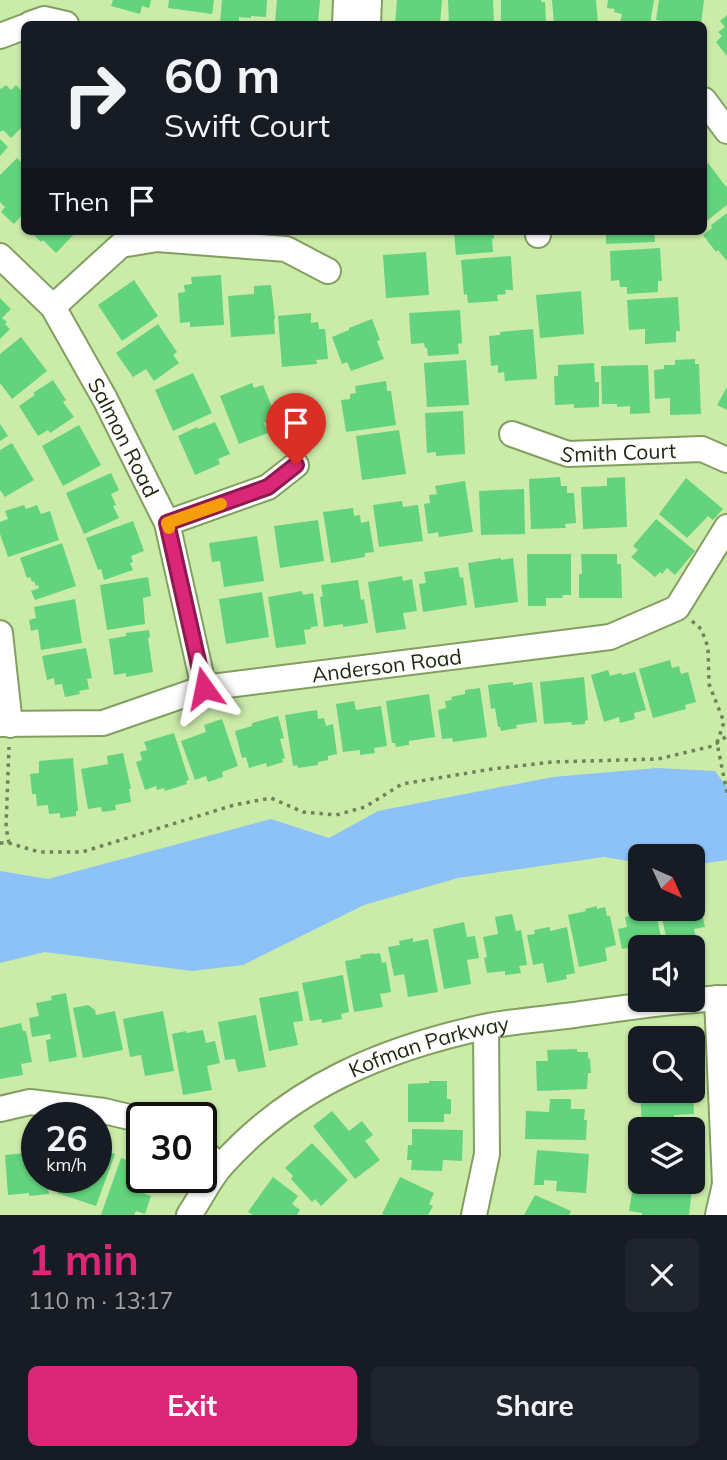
<!DOCTYPE html>
<html lang="en">
<head>
<meta charset="utf-8">
<style>
  body { margin:0; font-family:Mulish,sans-serif; background:#20242c; color:#f1f3f6; height:100vh; display:flex; flex-direction:column; font-size:26px; white-space:nowrap }
  * { box-sizing:border-box; margin:0 }
  p { font-size:23px; color:#9ea1a6 }
  .icon { flex:none; width:38px; height:38px; fill:none; stroke:currentColor; stroke-width:2; stroke-linecap:round; stroke-linejoin:round }
  .map { position:relative; height:1215px; overflow:hidden }
  .side { display:flex; flex-direction:column; background:#171b24; flex:1 }
  .side>* { flex:none }
  .guide { position:absolute; left:21px; top:21px; width:686px; height:214px; border-radius:10px; box-shadow:0 2px 5px #0004; background:#171b24; color:#f1f3f6; overflow:hidden }
  .needle { width:46px; rotate:135deg }
  .buttons { position:absolute; left:628px; top:844px; display:grid; gap:14px }
  .buttons a { display:grid; place-items:center; width:77px; height:77px; border-radius:10px; background:#171b24; box-shadow:0 2px 5px #0004; font-size:35px }
  .speed { position:absolute; left:21px; top:1102px; display:flex; gap:14px; font-size:35px; font-weight:700; text-align:center }
  .speed>* { display:grid; place-content:center; width:91px; height:91px; border-radius:50%; background:#171b24; box-shadow:0 2px 5px #0004; line-height:1 }
  .speed small { font-size:18px; font-weight:400 }
  .speed .limit { border:4px solid #111; border-radius:10px; background:#fff; color:#111 }
  .pin { position:absolute; display:grid; place-items:center; width:60px; height:60px; color:#fff; margin:-72px -30px; border-radius:50% 50% 50% 0; rotate:-45deg; box-shadow:0 0 7px #0007 }
  .pin .icon { rotate:45deg }
  .me { position:absolute; width:77px; margin:-38px; rotate:348deg; stroke-linejoin:round; filter:drop-shadow(0 0 5px #0008) }
  .turn { display:flex; align-items:center; gap:24px; height:147px; padding:0 28px; font-size:32px }
  .turn .icon { width:91px; height:91px; stroke-width:2.5 }
  .turn b { display:block; font-size:49px; line-height:60px }
  .then { display:flex; align-items:center; height:66px; padding:0 28px; background:#0003; gap:14px; font-size:26px }
  .round { display:grid; place-items:center; flex:none; width:74px; height:74px; border-radius:10px; background:#20242c }
  .overview { display:flex; align-items:center; justify-content:space-between; height:119px; padding:0 28px }
  h1 { font-size:42px; font-weight:700; line-height:52px; color:#db2777 }
  .cta { display:flex; gap:14px; margin-top:auto; padding:14px 28px }
  .cta a { flex:1; height:80px; border-radius:10px; background:#db2777; color:#fff; font-size:28px; font-weight:700; line-height:80px; text-align:center }
  .cta a+a { background:#20242c; color:#f1f3f6 }
  .map>svg:first-child { display:block }
  .water { fill:#8cc2f8 }
  .building { fill:#63d37d }
  .lines { fill:none; stroke-linecap:round; stroke-linejoin:round }
  .minor-casing { stroke:#829f60; stroke-width:28 }
  .path { stroke:#6f8357; stroke-width:3.5; stroke-dasharray:3.5 5; stroke-linecap:butt }
  .minor { stroke:#fff; stroke-width:24 }
  .route-casing { stroke:#8e194d; stroke-width:18 }
  .route { stroke:#db2777; stroke-width:12 }
  .slow { stroke:#f59e0b; stroke-width:12 }
  .labels { text-anchor:middle; dominant-baseline:central; stroke-width:7; stroke-linejoin:round; paint-order:stroke }
  .street-label { font-size:21px; fill:#1d280e; stroke:#cbeba9 }
</style>
</head>
<body>
<div class="map">
<svg width="727" height="1215" viewBox="0 0 727 1215">
  <rect width="100%" height="100%" fill="#cbeba9"/>
  <path class="water" d="M657,768L715,771L727,787V860L693,865V856H640V863L604,857L458,878L364,905L243,965L192,971L45,952L0,963V871L48,879L271,819L329,838L378,811L553,777Z"/>
  <path class="building" d="M113,0H151L149,8L142,6L140,14L111,6Z
    M169,0H214L212,14L168,8Z
    M222,0H267L266,17L251,16V18L239,17V24H220Z
    M277,0H320L318,23L300,21L299,24L275,22Z
    M397,0H442L440,24H395Z
    M448,0H493L494,24H449Z
    M501,0H541V2H545L546,24H501Z
    M552,0H596L598,24H554Z
    M608,0H654L650,24H620L622,14L614,12L615,9L607,8Z
    M659,0H704L701,24H683L656,20Z
    M727,15V56L716,42L722,36L718,32L725,27L720,21Z
    M6,85L11,90L16,85L24,93V125L11,138L3,130L1,132L0,131V88L1,89Z
    M0,139L8,147L0,156Z
    M17,158L24,165V213L14,224L1,212L5,207L0,202V175Z
    M708,163L727,188V205L704,223V167Z
    M727,213V261L718,250L716,252L703,235L712,228L711,225Z
    M30,231H77L56,253L43,240L41,242Z
    M454,231H494V239L492,238L493,252L456,255Z
    M606,231H654L655,242L606,244Z
    M660,248L662,281H658V292L627,294V287H620L619,280L611,281L610,251Z
    M426,252L429,295L386,298L383,255Z
    M511,256L513,290H505L506,294L497,295L498,301L468,303L467,294L464,295L461,260Z
    M221,275L224,325L190,327V322L180,323L178,293L185,292L184,285L192,284L191,277Z
    M134,280L158,316L122,341L98,305Z
    M271,285L275,319H274L275,334L231,337L228,296L254,294V286Z
    M581,291L584,334L540,338L536,295Z
    M678,297L680,331H676V342L645,344V329L629,330L627,300Z
    M0,298L11,309L2,318L7,322L5,324L10,329L0,339Z
    M460,310L462,343L458,344L459,354L428,356L427,348H425L424,343L411,344L409,313Z
    M311,313V323L318,322L319,329H325L328,359L316,360L317,364L282,367L278,316Z
    M372,319L380,340L377,341L384,359L351,371L347,362L342,364L332,337L349,330V328Z
    M158,324L177,352L173,355L179,363L154,381L146,369L133,377L116,353Z
    M533,329L537,379L505,381L504,372L498,373V365L491,366L489,336L500,335V332Z
    M21,337L47,371L12,399L0,383V354Z
    M695,359V364H699L701,414L670,415V398L655,399L654,370L664,369V365H675V360Z
    M466,360L469,405L427,407L424,363Z
    M594,363L595,382H599V407L574,408V404L555,405L554,376H558V365Z
    M648,365L650,413L630,414V406L617,407V404H602L601,366Z
    M193,373L212,413L173,431L155,390Z
    M53,380L66,400L63,402L74,417L50,433L48,430L38,436L19,406L35,395L33,393Z
    M386,381L387,391H391L396,425L346,432L341,400L350,399V394L356,393L355,386Z
    M252,383L254,388L263,385L274,412L268,414L271,421L264,423L268,433L239,444L220,396Z
    M727,387V410L717,405Z
    M463,411L465,454L436,456V452L427,453L425,413Z
    M215,422L230,454L218,459L220,464L195,475L178,436L197,427L198,429Z
    M0,424L8,436L0,441Z
    M79,425L101,465L63,486L42,446Z
    M399,430L406,474L362,480L356,436Z
    M12,443L34,480L5,497L0,490V450Z
    M111,473L119,490L111,494L116,505L113,506L119,518L84,534L66,493Z
    M560,477L561,486H567V493H574L576,523L565,524L566,528L531,529L529,479Z
    M625,477L627,527L583,529L581,487L607,486V478Z
    M686,478L723,509L713,520L708,516L687,538L659,514Z
    M465,481L473,532L439,537L438,532L428,534L424,504L430,503L429,495L437,494L435,486Z
    M524,489L525,534L481,535L479,491Z
    M402,501L403,507L418,505L423,541L379,547L373,505Z
    M24,505L26,509L37,505L41,514L50,511L59,540L8,557L0,534V522L8,519L5,511Z
    M353,508L354,516L360,515L361,523L369,521L374,552L365,553V557L331,563L323,512Z
    M656,519L695,551L675,575L667,568L662,574L660,572L655,577L631,557L638,550L633,546Z
    M318,520L324,561L280,568L274,526Z
    M133,521L144,551L131,556L133,562L130,563L133,570L104,580L101,569L98,570L86,538Z
    M257,536L264,581L224,587L220,561L212,562L209,543Z
    M62,543L76,586L35,600L31,591L39,588L38,585L36,586L34,581L32,582L30,577L27,578L20,558Z
    M527,554H571V595H562L563,598H546V606H528Z
    M581,554H617V564H621L622,598H579V574H582Z
    M501,558V560L513,558L518,602L475,608L468,563Z
    M458,567L460,578L463,577L467,605L423,612L419,584L426,583L424,572Z
    M402,576L403,581L412,579L417,611L403,613L406,629L376,633L368,582Z
    M148,577L151,596L143,598L145,624L107,630L100,585Z
    M358,580L361,600L364,599L368,623L343,627V624L324,627L320,597L323,596L321,585Z
    M302,591L303,595L313,593L318,626L311,627V629L304,630L306,644L276,648L268,597Z
    M262,592L269,637L226,644L219,599Z
    M75,599L82,643L41,650L38,629L31,631L29,620L36,618L34,607Z
    M149,630L150,637L148,638L153,672L126,677V673L114,675L109,639L126,636V633Z
    M86,648L92,678L87,679L89,689L79,691L80,694L65,697L62,684L55,685L54,678L47,680L42,656Z
    M670,660L672,668L679,666L681,674L688,672L696,702L685,705L686,709L653,718L639,669Z
    M608,670L610,676L621,673L622,675L635,672L646,710L634,713L635,719L620,723L619,717L604,722L591,675Z
    M584,677L588,720L585,721V724L572,725L571,722L544,724L540,682Z
    M513,682V685L532,682L537,722L516,725L517,728L501,731L500,727H498L495,708L491,709L488,685Z
    M480,688L487,737L453,742L452,738L442,739L438,710L446,708L445,701L452,700L451,697L465,694V690Z
    M429,694L435,737L409,741V745L396,747L395,743H392L386,701Z
    M354,701L356,710L381,706L387,746L374,748L375,753L360,755V750L343,752L336,704Z
    M317,710L318,719L324,718L326,726L333,724L337,754L328,756V760L318,762V765L298,768L297,765L293,766L285,715Z
    M278,716L284,738L280,739L285,758L282,759L283,762L267,767L266,763L249,768L246,757L242,758L235,731L252,726V723Z
    M222,719L238,766L222,772L223,777L208,782L206,776L195,780L181,741L206,732L204,725Z
    M174,733L189,780L186,781L187,784L165,791L164,788L157,790L156,786L145,790L136,762L142,760L140,752L147,750L144,742Z
    M123,753L131,789H129L131,802L115,805L116,810L102,812L101,807L88,809L81,769L108,764L107,756Z
    M73,758L78,811H76V816L60,818V813L49,814L48,805L37,806L36,794H32L30,774L39,773V761Z
    M699,896L705,927L694,929L698,948L693,951V947H668L660,908H693V898Z
    M597,906V909L605,907L607,916H610L616,945L605,948L607,961L579,967L568,915L586,911L585,909Z
    M647,908H655L663,947H640V972H638L633,947L622,949L618,929L627,927L625,917L641,914L640,910Z
    M512,914L516,931L521,930L527,965L519,966L521,973L505,975V971L487,973L484,958L487,957L483,937L498,934L495,917Z
    M464,922L467,937L475,936L479,958L467,960L471,984L444,989L433,929Z
    M550,927V931L567,927L575,973L566,975L567,979L547,983L543,963L533,965L527,935L535,934L534,930Z
    M413,938V942L428,939L438,992L408,997L404,974L394,976L388,947L400,945L399,941Z
    M373,953V954L380,953L382,963L386,962L391,992L380,994L383,1007L354,1012L345,961L361,958L360,955Z
    M343,975L349,1012L341,1014L342,1019L322,1023V1019L310,1021L302,983Z
    M298,991L303,1021L293,1022L298,1045L269,1051L259,998Z
    M66,993L77,1057L49,1062L46,1040L51,1039L50,1034L32,1037L29,1018L39,1016L36,1003L52,1000L51,996Z
    M88,1005L95,1010L96,1015L115,1011L123,1050L83,1058L73,1008Z
    M163,1011L174,1071L145,1076L141,1055L130,1057L123,1019Z
    M256,1015L266,1067L238,1072L235,1059L225,1060L218,1022Z
    M21,1023L23,1031H26L32,1062L21,1064L23,1075L0,1079V1028Z
    M203,1030L206,1043L215,1041L220,1063L207,1066L212,1090L183,1095L172,1034L186,1031V1033Z
    M636,1041H640V1081H637Z
    M577,1049V1052H588V1059L590,1058L591,1073H588L587,1089L537,1091L536,1061H548L547,1050Z
    M429,1081H447V1099H451V1114H444V1122H408V1084L429,1083Z
    M640,1090H689V1093H693L694,1114L674,1115L675,1126L642,1128Z
    M550,1099H571V1109H585L584,1120H587L586,1140L525,1139L526,1111L549,1112Z
    M332,1111L349,1131L362,1121L373,1135L365,1141L380,1160L355,1179L313,1126Z
    M412,1129L463,1130L462,1161L443,1160L442,1171L411,1170L412,1160H407L408,1145H412Z
    M312,1143L348,1180L321,1206L315,1199L312,1202L291,1179L293,1176L285,1168Z
    M96,1148L115,1154L96,1206L57,1193L63,1178H96Z
    M537,1150L589,1154L586,1193L556,1191L557,1181L544,1180V1185H534Z
    M37,1152V1178H47L49,1194L29,1196V1193L8,1195L5,1155Z
    M121,1158L142,1165V1178H144L140,1192L151,1196L145,1214L136,1211L134,1215H101Z
    M273,1177L298,1196L292,1204L300,1210L297,1215H253L248,1212Z
    M400,1177L434,1193L429,1204L433,1206L428,1215H385L382,1214Z
    M634,1180L692,1188L689,1215H642V1213L629,1211Z
    M535,1195L571,1211L569,1215H524Z"/>
  <g class="lines">
    <defs>
      <g id="minor">
        <path d="M30,24L44,19L66,24"/>
        <path d="M345,24L346,0"/>
        <path d="M368,24L369,0"/>
        <path d="M0,36L24,27"/>
        <path d="M704,100L727,131"/>
        <path d="M538,235V231"/>
        <path id="s1" d="M0,256L53,307L105,399L167,523L204,688"/>
        <path d="M53,307L121,245L157,239L286,249L328,271"/>
        <path id="s2" d="M512,434L568,454L702,449L727,460"/>
        <path d="M167,523L268,487L296,465"/>
        <path d="M0,633L10,725"/>
        <path id="s3" d="M0,724L103,723L204,688L610,637L677,608L727,527"/>
        <path d="M717,998L725,1184L718,1215"/>
        <path d="M0,1109L30,1102L104,1111L142,1120"/>
        <path d="M201,1149L220,1167"/>
        <path id="s4" d="M189,1215C200,1199 209,1180 221,1166C291,1087 383,1049 484,1027C513,1021 544,1019 574,1015C624,1008 676,1000 727,998"/>
        <path d="M474,1215L487,1154L486,1027"/>
      </g>
    </defs>
    <use href="#minor" class="minor-casing"/>
    <path class="path" d="M692,621L701,629L708,647L709,684L724,722L717,743L727,793
      M0,843H9L39,852H82L234,805L271,798L303,812L336,815L365,807L402,784L492,769L552,762L658,759L713,746L727,736
      M9,843L6,827L9,747"/>
    <use href="#minor" class="minor"/>
  </g>
  <g class="lines">
    <defs>
      <path id="route" d="M204,688L167,523L268,487L296,465"/>
    </defs>
    <use href="#route" class="route-casing"/>
    <use href="#route" class="route"/>
    <path class="slow" d="M169,528L167,523L221,504"/>
  </g>
  <g class="labels">
    <g class="street-label">
      <text stroke="none"><textPath href="#s1" startOffset="222">Salmon Road</textPath></text>
      <text stroke="none"><textPath href="#s2" startOffset="110">Smith Court</textPath></text>
      <text stroke="none"><textPath href="#s3" startOffset="394">Anderson Road</textPath></text>
      <text stroke="none"><textPath href="#s4" startOffset="303">Kofman Parkway</textPath></text>
    </g>
  </g>
</svg>
<div class="buttons">
<a><svg class="needle" viewBox="-14 -14 28 28"><path d="M0-13l5 13h-10z" fill="#e53935"/><path d="M0 13l5-13h-10z" fill="#9ea1a6"/></svg></a>
<a><svg class="icon" aria-label="sound" viewBox="0 0 24 24"><path d="M4 9h4l5-4v14l-5-4H4zM17 9q2 3 0 6"/></svg></a>
<a><svg class="icon" aria-label="search" viewBox="0 0 24 24"><circle cx="10" cy="10" r="6"/><path d="M15 15l6 6"/></svg></a>
<a><svg class="icon" aria-label="layers" viewBox="0 0 24 24"><path d="M12 4l9 5-9 5-9-5zM3 14l9 5 9-5"/></svg></a>
</div>
<div class="speed"><div>26<small>km/h</small></div><div class="limit">30</div></div>
<div class="pin" style="left:296px;top:465px;background:#d93025"><svg class="icon" aria-label="arrive" viewBox="0 0 24 24"><path d="M6 21V4h12l-3 4 3 4H6"/></svg></div>
<svg class="me" style="left:204px;top:688px" viewBox="-20 -20 40 40"><path d="M0-17L14 15 0 8-14 15z" fill="#db2777" stroke="#fff" stroke-width="4"/></svg>
<div class="guide">
<div class="turn"><svg class="icon" aria-label="right" viewBox="0 0 24 24"><path d="M7 20v-9h11M14 6l5 5-5 5"/></svg><div><b>60 m</b>Swift Court</div></div>
<div class="then">Then<svg class="icon" aria-label="arrive" viewBox="0 0 24 24"><path d="M6 21V4h12l-3 4 3 4H6"/></svg></div>
</div>
</div>
<section class="side">
<div class="overview"><div><h1>1 min</h1><p>110 m · 13:17</p></div><a class="round"><svg class="icon" aria-label="close" viewBox="0 0 24 24"><path d="M6 6l12 12M18 6L6 18"/></svg></a></div>
<div class="cta"><a>Exit</a><a>Share</a></div>
</section>
</body>
</html>
